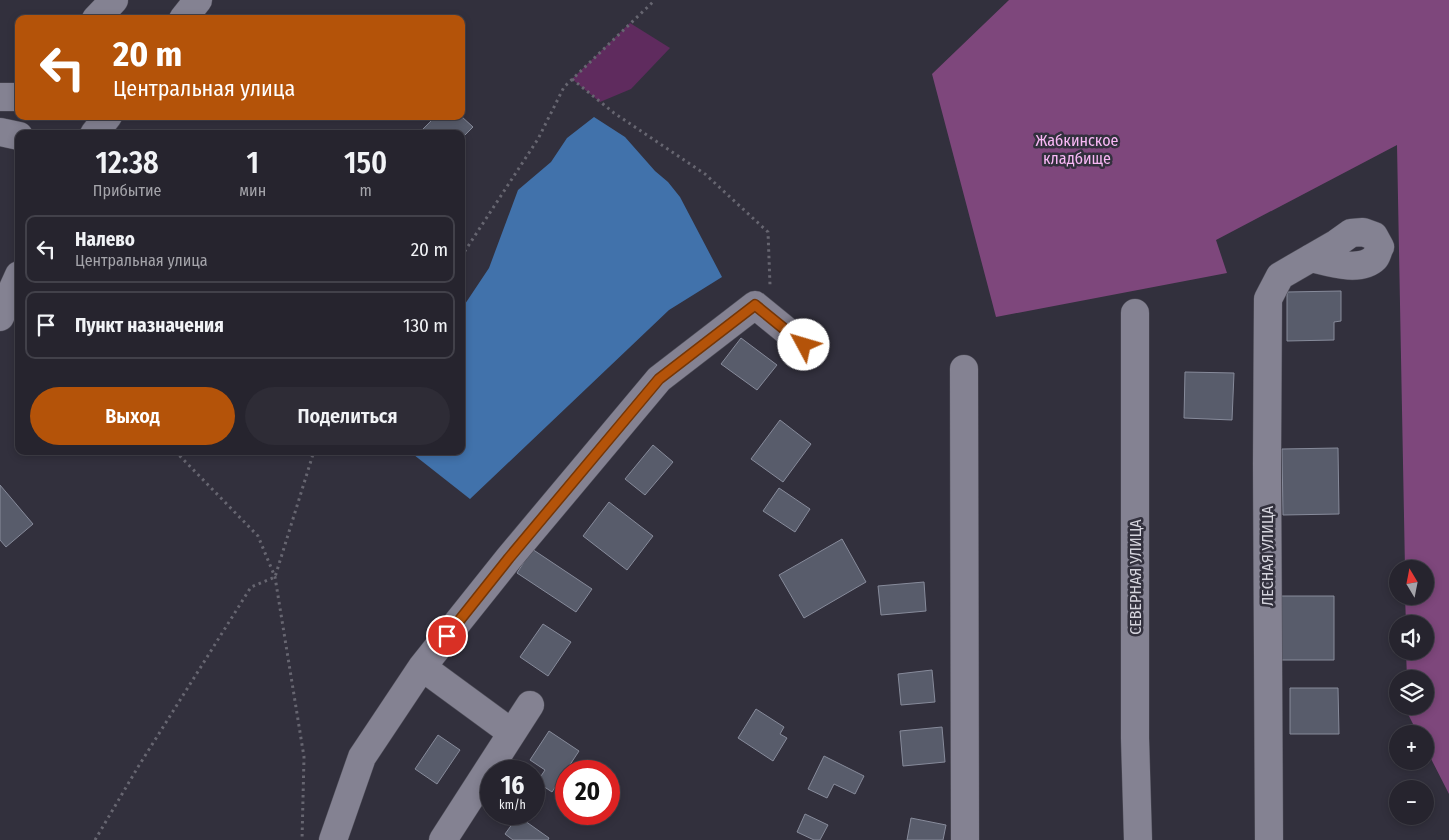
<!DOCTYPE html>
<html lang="ru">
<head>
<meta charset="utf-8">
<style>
  body { margin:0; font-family:"Fira Sans Condensed",sans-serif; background:#2e2c36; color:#f1f3f6; height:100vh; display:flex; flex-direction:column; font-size:19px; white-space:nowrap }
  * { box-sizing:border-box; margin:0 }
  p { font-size:16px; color:#a4a4aa }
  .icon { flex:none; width:28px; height:28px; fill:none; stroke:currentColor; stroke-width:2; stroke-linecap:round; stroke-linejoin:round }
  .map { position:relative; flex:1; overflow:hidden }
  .details { position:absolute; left:15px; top:130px; width:450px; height:325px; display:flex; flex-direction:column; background:#26242e; border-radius:10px; box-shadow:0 2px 8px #0003,0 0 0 1px #42414a }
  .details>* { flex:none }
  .top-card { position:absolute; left:15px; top:15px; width:450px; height:105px; border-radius:10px; box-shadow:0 2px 8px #0003,0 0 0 1px #42414a; background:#b45309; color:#fff; overflow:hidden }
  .needle { width:32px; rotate:350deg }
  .tools { position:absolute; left:1389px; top:560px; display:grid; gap:10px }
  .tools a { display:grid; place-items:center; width:45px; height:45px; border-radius:50%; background:#26242e; box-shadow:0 2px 8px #0003,0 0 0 1px #42414a; font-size:25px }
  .speed { position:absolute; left:480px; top:760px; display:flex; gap:10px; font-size:25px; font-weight:700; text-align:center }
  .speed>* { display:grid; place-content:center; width:65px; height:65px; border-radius:50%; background:#26242e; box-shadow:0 2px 8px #0003,0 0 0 1px #42414a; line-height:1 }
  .speed small { font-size:12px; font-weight:400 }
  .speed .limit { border:8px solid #d22; background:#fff; color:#111 }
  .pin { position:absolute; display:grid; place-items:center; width:42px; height:42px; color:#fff; margin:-21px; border:2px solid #fff; border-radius:50%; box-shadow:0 1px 5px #0007 }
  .me { position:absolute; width:55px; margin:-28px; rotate:309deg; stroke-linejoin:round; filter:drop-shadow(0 0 4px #0008) }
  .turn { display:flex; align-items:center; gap:18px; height:105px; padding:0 15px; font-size:22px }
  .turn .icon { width:65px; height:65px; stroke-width:2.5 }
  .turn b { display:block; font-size:35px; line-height:42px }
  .eta { display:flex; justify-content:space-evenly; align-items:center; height:85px; text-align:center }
  .eta b { font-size:30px; font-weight:600; line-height:35px }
  .primary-button { display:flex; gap:10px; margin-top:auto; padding:10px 15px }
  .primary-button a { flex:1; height:58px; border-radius:30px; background:#b45309; color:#fff; font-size:20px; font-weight:600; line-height:58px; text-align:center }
  .primary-button a+a { background:#2e2c36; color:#f1f3f6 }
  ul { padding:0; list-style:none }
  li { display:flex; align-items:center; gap:15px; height:68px; margin:0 10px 8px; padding:0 5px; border:2px solid #42414a; border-radius:10px }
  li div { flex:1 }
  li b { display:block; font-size:19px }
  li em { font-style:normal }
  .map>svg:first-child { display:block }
  .green { fill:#5f2b5e }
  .forest { fill:#7e477c }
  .water { fill:#4172ab }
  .building { fill:#585c6b; stroke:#878b9b }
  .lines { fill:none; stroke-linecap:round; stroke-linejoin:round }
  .minor-casing { stroke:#4e4d58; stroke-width:29 }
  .path { stroke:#676671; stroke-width:3; stroke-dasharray:2.5 4; stroke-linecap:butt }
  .minor { stroke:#848292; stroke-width:28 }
  .route-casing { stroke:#753606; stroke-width:12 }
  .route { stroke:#b45309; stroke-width:9 }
  .labels { text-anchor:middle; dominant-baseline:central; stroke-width:5; stroke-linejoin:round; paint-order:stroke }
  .park-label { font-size:16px; fill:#f8b8f5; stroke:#32303d }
  .street-label { font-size:16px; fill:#d5d4dd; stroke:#32303d }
</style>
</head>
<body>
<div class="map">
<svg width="1449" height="840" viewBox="0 0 1449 840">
  <rect width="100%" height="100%" fill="#32303d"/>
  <path class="green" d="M630,23L670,48L631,89L600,102L572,79Z"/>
  <path class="forest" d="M1009,0H1449V794L1425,747V734H1418L1407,712V706H1425V679H1407L1406,651H1425V624H1406L1405,596H1425V569H1405L1397,145L1216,240L1227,273L996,317L932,74Z"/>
  <path class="water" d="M594,117L625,137L655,171L668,182L680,197L722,277L669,310L470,499L409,451H461V310L489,268L518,190L551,162L567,138Z"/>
  <path class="building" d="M436,116H461L473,127L461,139V134H426L422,130Z
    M1341,291V321L1334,322V340L1287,341V292Z
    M741,338L777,365L757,390L721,364Z
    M1185,372L1234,373L1232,420L1184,418Z
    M780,420L811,444L783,482L751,459Z
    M653,445L673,462L645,495L625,479Z
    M1338,448L1339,514L1283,515L1282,449Z
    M0,485L33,524L6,547L0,540Z
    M779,488L810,509L795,532L763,511Z
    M609,502L653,536L627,570L583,536Z
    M842,539L866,582L804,618L779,575Z
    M532,549L592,589L576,612L517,573Z
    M924,582L926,611L881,615L878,586Z
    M1273,596H1334V660H1273Z
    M543,624L571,642L548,676L520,657Z
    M932,670L935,702L901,705L898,674Z
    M1290,688H1338L1339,734H1290Z
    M756,709L784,727L780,734L787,738L773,761L738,738Z
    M942,727L945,762L903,766L900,731Z
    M549,731L579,751L552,792L537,782L545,770L530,760Z
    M438,735L460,750L437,784L415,769Z
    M824,756L864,776L855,794L834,784L827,798L808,789Z
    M593,762L611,772L609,776V771H587Z
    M805,814L828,825L820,840H814L797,832Z
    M518,816L549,838L548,840H513L505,834Z
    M911,818L946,825L943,840H907Z"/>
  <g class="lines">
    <defs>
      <path id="minor" d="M96,19L114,0
        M183,19L198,0
        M0,97H19
        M0,132L19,136
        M94,134L108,116
        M1135,313V738L1138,840
        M0,317L19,275
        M964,369L965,840
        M422,667L512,733
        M333,840L362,757L422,667L509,558L659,379L755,305L804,345
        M443,840L530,705
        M1269,840L1267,463L1268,299L1280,276L1337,243L1351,233L1363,232L1374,236L1380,247C1378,250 1377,256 1375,258C1360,273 1328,262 1311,258"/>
    </defs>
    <use href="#minor" class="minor-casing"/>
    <path class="path" d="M572,79L614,113L705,174L768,232L770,285
      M461,257L538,139L564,87L655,0
      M175,451L258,536L275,577L304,757L302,840
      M95,840L138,767L251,587L275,577L314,451"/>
    <use href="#minor" class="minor"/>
  </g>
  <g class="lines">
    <defs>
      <path id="route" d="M447,636L509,558L659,379L755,305L804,345"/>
    </defs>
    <use href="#route" class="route-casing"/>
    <use href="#route" class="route"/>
  </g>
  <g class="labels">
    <g class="park-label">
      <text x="1077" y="140">Жабкинское<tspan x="1077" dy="18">кладбище</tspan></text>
    </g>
    <g class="street-label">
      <text transform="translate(1267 556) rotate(-90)">ЛЕСНАЯ УЛИЦА</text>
      <text transform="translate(1135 577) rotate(-90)">СЕВЕРНАЯ УЛИЦА</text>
    </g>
  </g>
</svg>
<div class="tools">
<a><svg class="needle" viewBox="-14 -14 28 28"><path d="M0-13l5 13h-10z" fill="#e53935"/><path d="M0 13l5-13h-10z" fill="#a4a4aa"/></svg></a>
<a><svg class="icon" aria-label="sound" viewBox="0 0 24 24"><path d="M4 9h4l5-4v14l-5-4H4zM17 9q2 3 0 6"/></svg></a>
<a><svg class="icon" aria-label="layers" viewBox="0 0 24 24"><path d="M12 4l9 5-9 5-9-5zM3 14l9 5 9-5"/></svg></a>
<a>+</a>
<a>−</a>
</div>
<div class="speed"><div>16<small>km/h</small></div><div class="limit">20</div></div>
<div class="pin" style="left:447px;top:636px;background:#d93025"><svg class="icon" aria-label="arrive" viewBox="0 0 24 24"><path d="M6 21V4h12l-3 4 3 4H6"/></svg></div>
<svg class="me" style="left:804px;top:345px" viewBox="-20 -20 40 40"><circle r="19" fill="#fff"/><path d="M0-13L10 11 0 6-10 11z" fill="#b45309"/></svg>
<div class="top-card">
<div class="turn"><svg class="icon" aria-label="left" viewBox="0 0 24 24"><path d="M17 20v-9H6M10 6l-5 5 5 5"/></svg><div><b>20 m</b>Центральная улица</div></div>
</div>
<section class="details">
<div class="eta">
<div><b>12:38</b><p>Прибытие</p></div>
<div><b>1</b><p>мин</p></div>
<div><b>150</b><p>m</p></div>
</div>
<ul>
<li><svg class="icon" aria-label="left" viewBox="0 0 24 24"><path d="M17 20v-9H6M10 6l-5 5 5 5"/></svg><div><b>Налево</b><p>Центральная улица</p></div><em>20 m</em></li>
<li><svg class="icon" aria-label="arrive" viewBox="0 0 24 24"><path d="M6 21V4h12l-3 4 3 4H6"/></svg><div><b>Пункт назначения</b></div><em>130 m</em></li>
</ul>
<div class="primary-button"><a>Выход</a><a>Поделиться</a></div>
</section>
</div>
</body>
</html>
